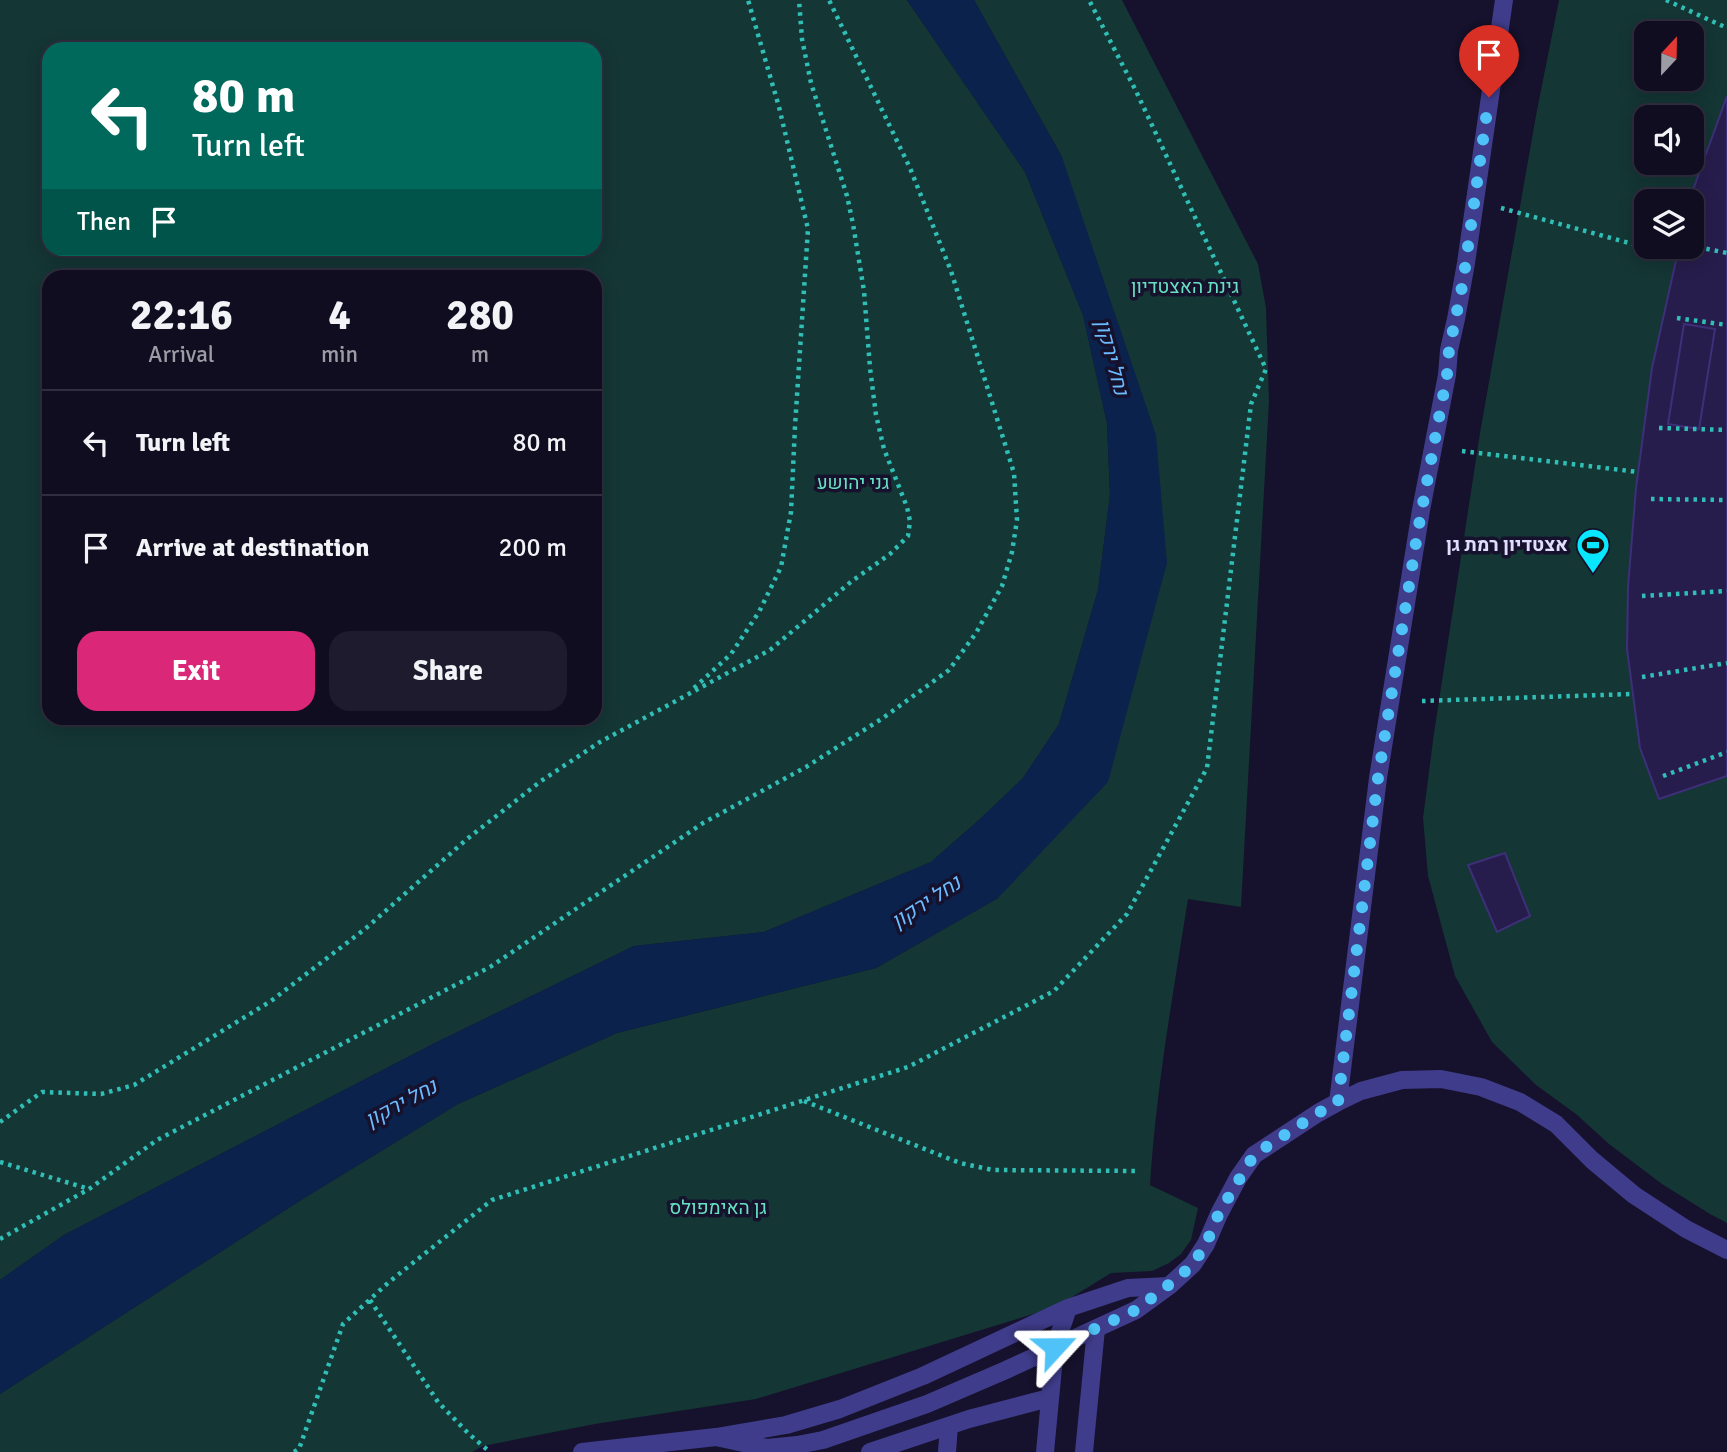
<!DOCTYPE html>
<html lang="en">
<head>
<meta charset="utf-8">
<style>
  body { margin:0; font-family:Signika,Heebo,sans-serif; background:#1e1b2e; color:#f1f3f6; height:100vh; display:flex; flex-direction:column; font-size:26px; white-space:nowrap }
  * { box-sizing:border-box; margin:0 }
  p { font-size:23px; color:#9c9ca5 }
  .icon { flex:none; width:38px; height:38px; fill:none; stroke:currentColor; stroke-width:2; stroke-linecap:round; stroke-linejoin:round }
  .map { position:relative; flex:1; overflow:hidden }
  .details { position:absolute; left:42px; top:270px; width:560px; height:455px; display:flex; flex-direction:column; background:#100d21; border-radius:21px; box-shadow:0 4px 18px #0003,0 0 0 2px #302d3f }
  .details>* { flex:none }
  .banner { position:absolute; left:42px; top:42px; width:560px; height:214px; border-radius:21px; box-shadow:0 4px 18px #0003,0 0 0 2px #302d3f; background:#00695c; color:#fff; overflow:hidden }
  .needle { width:46px; rotate:22deg }
  .buttons { position:absolute; left:1634px; top:21px; display:grid; gap:14px }
  .buttons a { display:grid; place-items:center; width:70px; height:70px; border-radius:14px; background:#100d21; box-shadow:0 4px 18px #0003,0 0 0 2px #302d3f; font-size:35px }
  .pin { position:absolute; display:grid; place-items:center; width:60px; height:60px; color:#fff; margin:-72px -30px; border-radius:50% 50% 50% 0; rotate:-45deg; box-shadow:0 0 7px #0007 }
  .pin .icon { rotate:45deg }
  .me { position:absolute; width:77px; margin:-38px; rotate:66deg; stroke-linejoin:round; filter:drop-shadow(0 0 5px #0008) }
  .turn { display:flex; align-items:center; gap:24px; height:147px; padding:0 35px; font-size:32px }
  .turn .icon { width:91px; height:91px; stroke-width:2.5 }
  .turn b { display:block; font-size:49px; line-height:60px }
  .then { display:flex; align-items:center; height:66px; padding:0 35px; background:#0003; gap:14px; font-size:26px }
  .eta { display:flex; justify-content:space-evenly; align-items:center; height:119px; text-align:center }
  .eta b { font-size:42px; font-weight:800; line-height:49px }
  .action { display:flex; gap:14px; margin-top:auto; padding:14px 35px }
  .action a { flex:1; height:80px; border-radius:21px; background:#db2777; color:#fff; font-size:28px; font-weight:800; line-height:80px; text-align:center }
  .action a+a { background:#1e1b2e; color:#f1f3f6 }
  ul { padding:0; list-style:none }
  li { display:flex; align-items:center; gap:21px; height:105px; padding:0 35px; border-top:2px solid #302d3f }
  li div { flex:1 }
  li b { display:block; font-size:26px }
  li em { font-style:normal }
  .map>svg:first-child { display:block }
  .green { fill:#143635; fill-rule:evenodd }
  .water { fill:#0b234c }
  .building { fill:#271d4d; stroke:#3e2f79; stroke-width:2 }
  .lines { fill:none; stroke-linecap:round; stroke-linejoin:round }
  .path { stroke:#30bfb6; stroke-width:4.5; stroke-dasharray:3.5 5; stroke-linecap:butt }
  .minor { stroke:#3f3c8b; stroke-width:18 }
  .route { stroke:#4fc3f7; stroke-width:12; stroke-dasharray:0 21.6 }
  .labels { text-anchor:middle; dominant-baseline:central; stroke-width:7; stroke-linejoin:round; paint-order:stroke }
  .park-label { font-size:19px; fill:#66e2c2; stroke:#16112c }
  .poi-label { font-size:19px; font-weight:bold; fill:#e0ddff; stroke:#16112c; text-anchor:end }
  .water-label { font-size:21px; font-style:italic; fill:#6bbbff; stroke:#16112c }
</style>
</head>
<body>
<div class="map">
<svg width="1727" height="1452" viewBox="0 0 1727 1452">
  <rect width="100%" height="100%" fill="#16112c"/>
  <path class="green" d="M0,0H907L1025,172L1083,315L1107,423L1110,495L1098,590L1059,724L1023,778L979,820L931,862L764,932L634,946L435,1043L64,1235L0,1280ZM49,49H595V248H49ZM49,276H595V718H49Z
    M974,0H1122L1258,264L1266,308L1269,401L1241,907L1188,899C1173,994 1156,1089 1150,1185L1198,1208L1191,1240L1181,1254L1169,1263L1152,1271L1111,1273L1056,1307L756,1399L595,1424L483,1446L472,1452H0V1394L301,1200L458,1104L617,1033L876,968L998,898L1167,563L1062,157Z
    M1559,0H1727V1223L1710,1214L1662,1184L1609,1144L1576,1114L1536,1085L1492,1042L1455,976L1428,876L1423,818L1434,733L1480,433L1537,110ZM1647,33H1692V79H1647ZM1647,117H1692V163H1647ZM1647,201H1692V247H1647Z"/>
  <path class="water" d="M907,0H974L1062,157L1156,435L1167,563L1108,782L998,898L876,968L617,1033L458,1104L301,1200L0,1394V1280L64,1235L435,1043L634,946L764,932L931,862L979,820L1023,778L1059,724L1098,590L1110,495L1107,423L1083,315L1025,172Z"/>
  <path class="building" d="M1727,96V776L1659,799L1640,748L1627,649L1628,587L1636,488L1652,368L1679,247H1692V201H1689Z
    M1684,324L1715,329L1699,429L1668,424Z
    M1505,853L1530,916L1497,932L1468,865Z"/>
  <g class="lines">
    <path class="path" d="M1666,0L1727,28
      M1501,208L1677,256
      M1698,247L1727,253
      M1677,318L1727,325
      M1659,428L1727,430
      M1462,451L1638,472
      M1651,499L1727,500
      M1642,596L1727,591
      M1642,677L1727,663
      M694,688L731,654L759,612L781,567L791,512L795,426L808,229L779,107L748,0
      M1422,701L1632,694
      M1663,776L1727,752
      M804,1101L960,1163L993,1170L1137,1171
      M0,1122L42,1092L101,1094L134,1085L271,1001L365,929L467,839L541,781L600,742L770,650L852,581L890,554L908,536L910,521L907,507L884,449L876,415L870,368L864,291L853,224L847,196L811,83L802,39L799,0
      M0,1162L89,1189
      M0,1239L89,1189L157,1140L490,967L703,823L806,767L883,718L949,670L976,633L1002,586L1012,552L1017,520L1014,473L951,271L910,168L829,0
      M370,1300L438,1402L469,1434L490,1452
      M294,1452L299,1449L343,1324L389,1282L492,1200L908,1067L1054,991L1127,914L1207,768L1251,404L1266,369L1136,91L1089,0"/>
    <path class="minor" d="M1338,1102L1378,778L1421,510L1447,375L1449,350L1456,319L1466,263L1504,0
      M716,1437L767,1448L797,1445L823,1440L927,1404L1006,1370L1136,1310L1169,1286L1193,1264L1206,1244L1219,1214L1238,1178L1254,1155L1318,1113L1338,1102L1361,1091L1402,1080L1441,1079L1481,1087L1520,1102L1556,1124L1592,1160L1634,1195L1686,1229L1727,1250
      M582,1452L716,1437L786,1425L840,1409L923,1376L1068,1308L1128,1288L1169,1286
      M870,1452L969,1419L1049,1398
      M947,1452L949,1426
      M1045,1452L1055,1347L1068,1308
      M1084,1452L1096,1329"/>
  </g>
  <g class="lines">
    <path class="route" d="M1055,1347L1136,1310L1180,1276L1193,1264L1206,1244L1219,1213L1254,1155L1318,1113L1338,1102L1378,778L1418,530L1447,375L1449,350L1463,282L1489,97"/>
  </g>
  <defs>
    <symbol id="stadium-pin" viewBox="-11 -11 22 30"><path d="M0 17L-7.5 6A9.5 9.5 0 1 1 7.5 6Z" fill="#09e7ff" stroke="#16112c"/><path d="M0-5a6.5 5 0 1 0 0 10a6.5 5 0 1 0 0-10ZM-3.5-1.8h7v3.6h-7Z" fill="#111"/></symbol>
  </defs>
  <g fill-rule="evenodd">
    <use href="#stadium-pin" x="1574" y="526" width="38" height="52"/>
  </g>
  <g class="labels">
    <g class="park-label">
      <text x="1185" y="287">גינת האצטדיון</text>
      <text x="853" y="483">גני יהושע</text>
      <text x="718" y="1208">גן האימפולס</text>
    </g>
    <g class="poi-label">
      <text x="1568" y="545">אצטדיון רמת גן</text>
    </g>
    <g class="water-label">
      <text transform="translate(1112 357) rotate(75)">נחל ירקון</text>
      <text transform="translate(926 902) rotate(-33)">נחל ירקון</text>
      <text transform="translate(401 1103) rotate(-28)">נחל ירקון</text>
    </g>
  </g>
</svg>
<div class="buttons">
<a><svg class="needle" viewBox="-14 -14 28 28"><path d="M0-13l5 13h-10z" fill="#e53935"/><path d="M0 13l5-13h-10z" fill="#9c9ca5"/></svg></a>
<a><svg class="icon" aria-label="sound" viewBox="0 0 24 24"><path d="M4 9h4l5-4v14l-5-4H4zM17 9q2 3 0 6"/></svg></a>
<a><svg class="icon" aria-label="layers" viewBox="0 0 24 24"><path d="M12 4l9 5-9 5-9-5zM3 14l9 5 9-5"/></svg></a>
</div>
<div class="pin" style="left:1489px;top:97px;background:#d93025"><svg class="icon" aria-label="arrive" viewBox="0 0 24 24"><path d="M6 21V4h12l-3 4 3 4H6"/></svg></div>
<svg class="me" style="left:1055px;top:1347px" viewBox="-20 -20 40 40"><path d="M0-17L14 15 0 8-14 15z" fill="#4fc3f7" stroke="#fff" stroke-width="4"/></svg>
<div class="banner">
<div class="turn"><svg class="icon" aria-label="left" viewBox="0 0 24 24"><path d="M17 20v-9H6M10 6l-5 5 5 5"/></svg><div><b>80 m</b>Turn left</div></div>
<div class="then">Then<svg class="icon" aria-label="arrive" viewBox="0 0 24 24"><path d="M6 21V4h12l-3 4 3 4H6"/></svg></div>
</div>
<section class="details">
<div class="eta">
<div><b>22:16</b><p>Arrival</p></div>
<div><b>4</b><p>min</p></div>
<div><b>280</b><p>m</p></div>
</div>
<ul>
<li><svg class="icon" aria-label="left" viewBox="0 0 24 24"><path d="M17 20v-9H6M10 6l-5 5 5 5"/></svg><div><b>Turn left</b></div><em>80 m</em></li>
<li><svg class="icon" aria-label="arrive" viewBox="0 0 24 24"><path d="M6 21V4h12l-3 4 3 4H6"/></svg><div><b>Arrive at destination</b></div><em>200 m</em></li>
</ul>
<div class="action"><a>Exit</a><a>Share</a></div>
</section>
</div>
</body>
</html>
